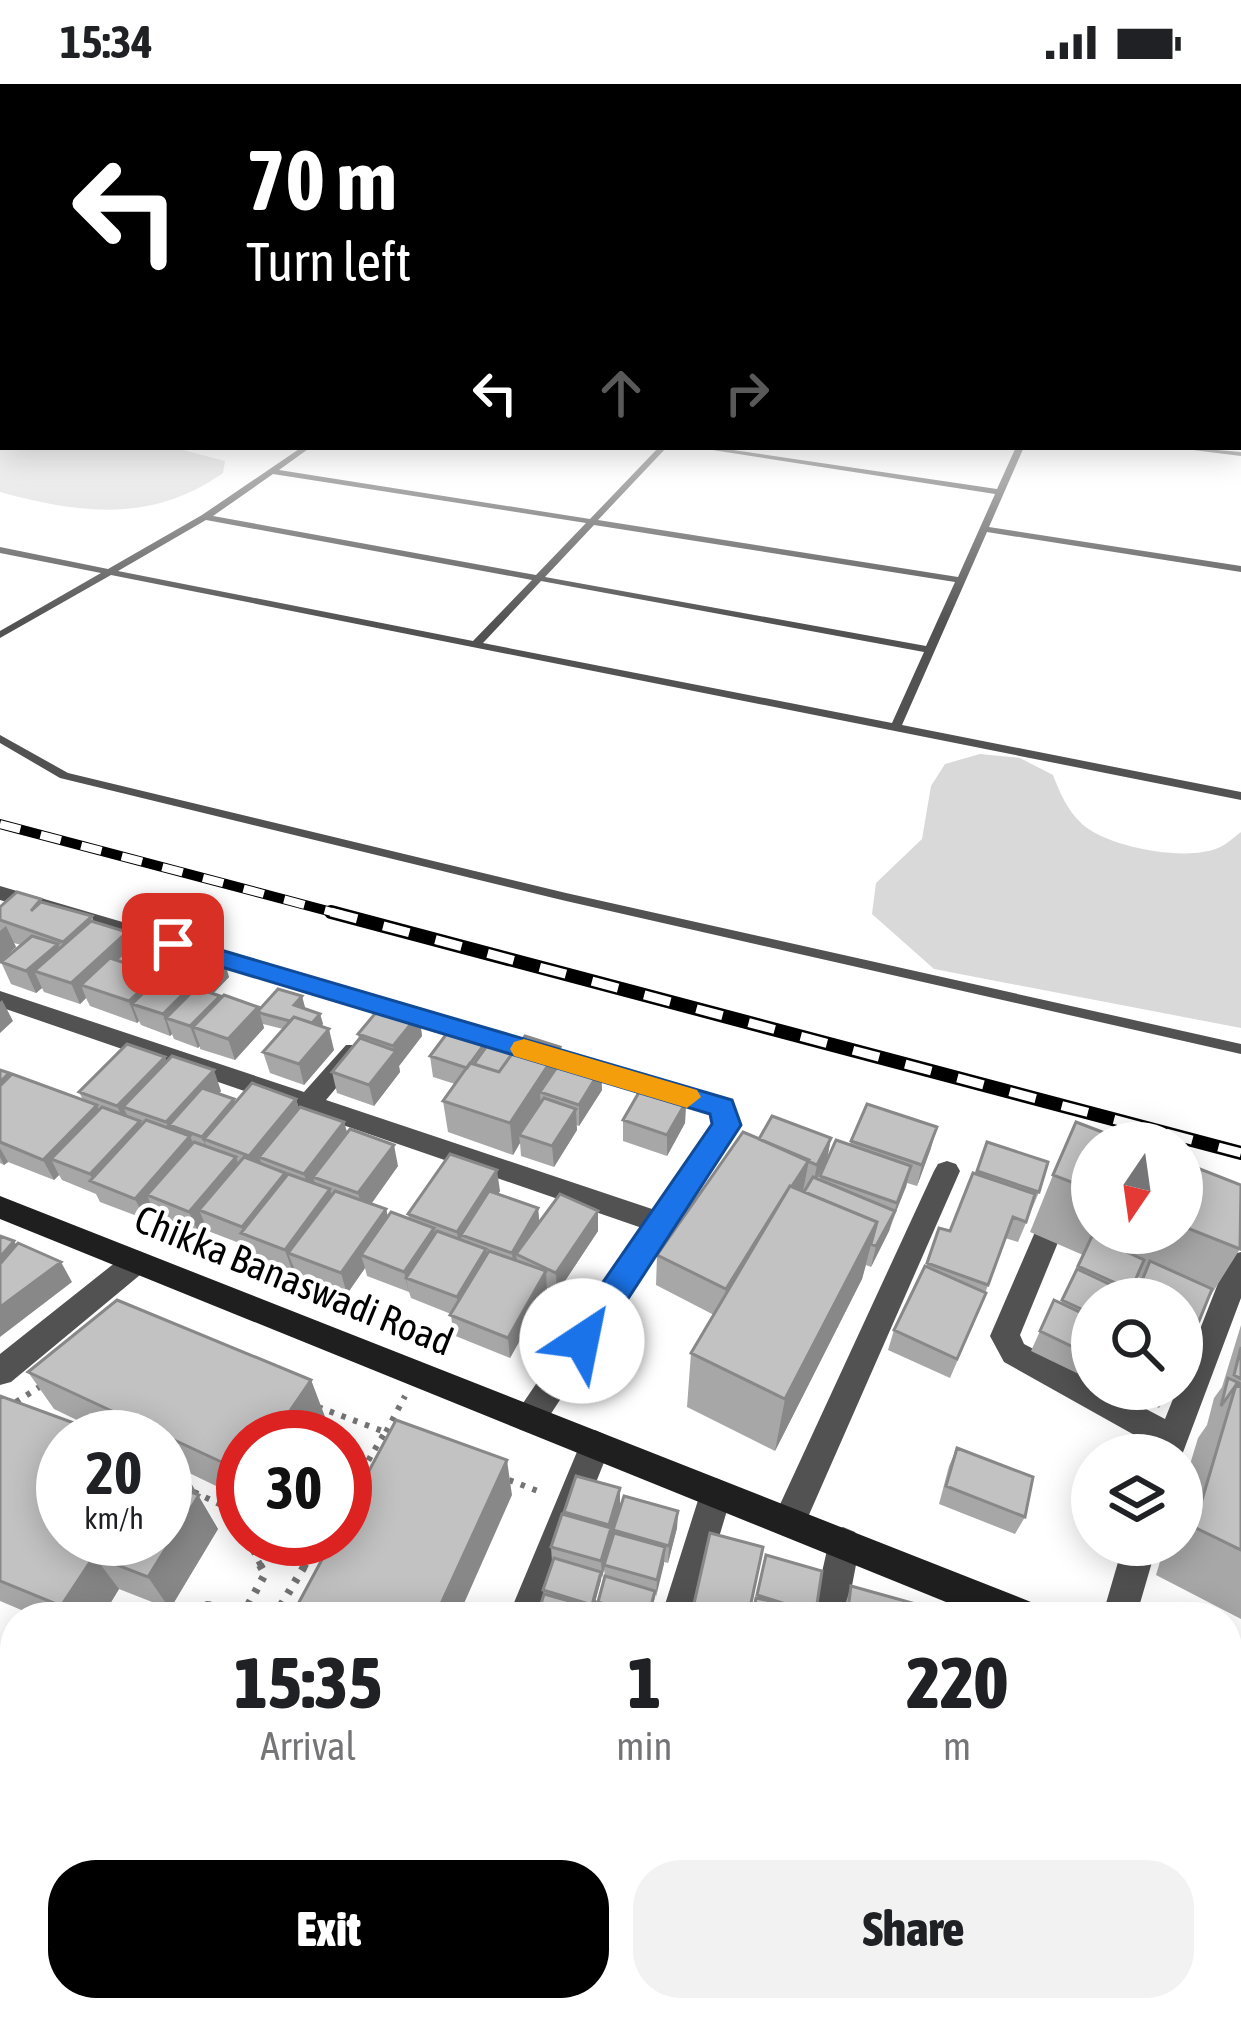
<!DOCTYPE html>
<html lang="en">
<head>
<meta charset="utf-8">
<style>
  body { margin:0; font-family:"Asap Condensed",sans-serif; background:#f2f2f2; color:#202124; height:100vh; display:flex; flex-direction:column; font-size:45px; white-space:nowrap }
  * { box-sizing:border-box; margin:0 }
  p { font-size:39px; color:#757577 }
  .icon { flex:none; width:66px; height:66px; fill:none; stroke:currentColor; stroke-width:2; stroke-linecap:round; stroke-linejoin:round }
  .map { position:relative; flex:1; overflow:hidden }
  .drawer { position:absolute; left:0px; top:1518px; width:1242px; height:420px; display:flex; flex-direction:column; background:#fff; border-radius:48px 48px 0 0; box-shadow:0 6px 30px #0003 }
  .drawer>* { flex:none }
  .guide { position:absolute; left:0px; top:0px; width:1242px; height:366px; box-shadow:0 6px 30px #0003; background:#000; color:#fff; overflow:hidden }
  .needle { width:78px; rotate:193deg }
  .tools { position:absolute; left:1071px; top:1038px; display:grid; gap:24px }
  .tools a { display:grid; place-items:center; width:132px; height:132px; border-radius:50%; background:#fff; box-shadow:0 6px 30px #0003; font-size:60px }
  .speed { position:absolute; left:36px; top:1326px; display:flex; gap:24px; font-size:60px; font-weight:700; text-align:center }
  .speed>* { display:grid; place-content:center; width:156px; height:156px; border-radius:50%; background:#fff; box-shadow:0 6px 30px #0003; line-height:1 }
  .speed small { font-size:30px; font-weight:400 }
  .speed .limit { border:18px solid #d22; background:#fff; color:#111 }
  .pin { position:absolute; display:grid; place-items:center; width:102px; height:102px; color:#fff; margin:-51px; border-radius:24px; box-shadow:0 6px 18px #0006 }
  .me { position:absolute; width:132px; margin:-66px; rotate:34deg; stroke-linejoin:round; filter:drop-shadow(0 0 9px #0008) }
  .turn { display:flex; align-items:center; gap:42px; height:252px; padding:0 48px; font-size:54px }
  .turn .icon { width:156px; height:156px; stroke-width:2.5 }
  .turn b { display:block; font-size:84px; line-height:102px }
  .lanes { display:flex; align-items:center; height:114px; padding:0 48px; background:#0003; justify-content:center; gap:60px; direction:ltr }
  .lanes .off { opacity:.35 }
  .eta { display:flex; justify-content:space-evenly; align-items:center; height:204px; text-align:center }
  .eta b { font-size:72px; font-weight:800; line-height:84px }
  .button { display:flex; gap:24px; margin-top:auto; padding:24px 48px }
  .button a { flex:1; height:138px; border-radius:48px; background:#000; color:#fff; font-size:48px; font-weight:800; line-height:138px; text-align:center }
  .button a+a { background:#f2f2f2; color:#202124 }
  .status { display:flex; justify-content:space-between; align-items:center; height:84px; padding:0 60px; background:#fff; direction:ltr }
  .status svg { height:33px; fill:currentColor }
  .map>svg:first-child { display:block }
  .green { fill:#d9d9d9 }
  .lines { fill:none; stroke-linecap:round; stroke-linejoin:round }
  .stream { stroke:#a0a0a0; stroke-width:14 }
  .path-far1 { stroke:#747474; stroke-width:6; stroke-dasharray:4.5 8; stroke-linecap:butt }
  .path { stroke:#747474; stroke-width:8; stroke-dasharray:4.5 9; stroke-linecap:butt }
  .service { fill:#525252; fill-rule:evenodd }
  .minor { fill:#525252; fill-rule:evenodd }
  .secondary { fill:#1f1f1f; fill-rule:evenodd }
  .rail-far1-casing { stroke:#000; stroke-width:10 }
  .rail-casing { stroke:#000; stroke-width:14 }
  .rail-far1 { stroke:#fff; stroke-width:8; stroke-dasharray:21; stroke-linecap:butt }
  .rail { stroke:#fff; stroke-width:9; stroke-dasharray:27; stroke-linecap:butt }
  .wall { fill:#a7a7a7 }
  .shaded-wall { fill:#888 }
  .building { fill:#c2c2c2; stroke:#888; stroke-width:3 }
  .route { fill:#1a73e8; stroke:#114b97; stroke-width:3 }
  .slow { fill:#f59e0b }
  .labels { text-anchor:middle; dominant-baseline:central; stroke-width:9; stroke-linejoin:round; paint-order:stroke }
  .near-street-label { font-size:39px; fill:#000; stroke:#fff }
</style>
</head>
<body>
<div class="status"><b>15:34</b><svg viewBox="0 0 49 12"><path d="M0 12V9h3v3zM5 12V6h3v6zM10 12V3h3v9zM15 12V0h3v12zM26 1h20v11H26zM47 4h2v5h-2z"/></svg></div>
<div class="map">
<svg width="1241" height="1938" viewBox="0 0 1241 1938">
  <rect width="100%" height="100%" fill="#fff"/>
  <path class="green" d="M0,306L3,363H172L225,377L223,389C153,439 80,430 0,408Z
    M980,670L1020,674L1053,691C1060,709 1067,726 1082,740C1107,763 1186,778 1218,764C1226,761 1234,753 1241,748V944L934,885L872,830L876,799L922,755L931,702L945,680Z"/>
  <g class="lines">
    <path class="stream" d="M1227,1837L1241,1872"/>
    <path class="path-far1" d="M16,1318L41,1302
      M318,1323L385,1348L345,1416
      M386,1348L405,1312
      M509,1396L543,1409
      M194,1408L232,1426L243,1448
      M247,1455L262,1484
      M304,1484L321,1455"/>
    <path class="path" d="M260,1481L265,1490L246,1525L267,1533
      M200,1533L207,1521L246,1525
      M274,1533L305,1481
      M0,1573L15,1581"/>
    <path class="service" d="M1239,295H1241V299H1239Z
      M302,363H311L279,386L590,435L659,363H667L598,436L958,493L995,410L693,363H713L997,405L1016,363H1024L989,443L1241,482V488L987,448L902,641L1241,708V716L111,491L0,554V547L101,489L0,469V463L108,485L202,431ZM273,390L586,439L536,491L213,432ZM206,436L532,496L473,557L118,487ZM594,441L955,498L926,562L545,493ZM541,497L924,568L892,639L483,559Z
      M1181,363L1241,368V372L1185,365Z
      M0,651L68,689L566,809L1241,960V970L566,817L60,694L0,659Z"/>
    <path class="minor" d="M0,802L487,945L491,951L479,959L0,816Z
      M0,907L304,1008L346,961H362L366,967L362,973L326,1016L655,1126L713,1040L711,1030L561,984L558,978L561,972L570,969L731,1017L739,1041L541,1345L530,1349L519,1345L515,1335L519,1325L642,1144L0,923Z
      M947,1077L956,1080L960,1087L801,1449L789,1454L777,1449L773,1438L777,1427L934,1087L938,1080Z
      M1045,1145L1055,1148L1059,1156L1020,1251L1024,1260L1092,1296V1305H1108L1165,1335L1177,1305H1182V1291L1226,1179L1230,1171L1241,1168V1214L1182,1371H1154V1362L1004,1278L990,1252L1035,1148Z
      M136,1166L146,1170L150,1178L146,1186L11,1298L0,1301V1270L126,1170Z
      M595,1346L606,1351L611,1361L542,1533H508L584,1351Z
      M716,1394L727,1399L732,1410L695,1533H661L700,1410L705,1399Z
      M843,1443L855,1448L860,1460L846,1533H812L831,1448Z
      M1123,1461H1157L1136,1533H1102Z
      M0,1608L15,1614V1653L0,1647Z
      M1227,1696L1241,1703V1768L1227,1762Z
      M0,1855L15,1862V1908L0,1901Z
      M1227,1909L1241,1914V1938H1193L1187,1923H1227Z
      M45,1923H102L108,1938H51Z
      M346,1923H389L383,1938H340Z
      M489,1923H569L562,1938H496Z
      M727,1923H769L763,1938H721Z
      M950,1923H992L991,1938H949Z"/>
    <path class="secondary" d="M0,1112L1026,1516L1038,1521L1043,1533H983L0,1135Z
      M1227,1593L1241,1598V1634L1227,1629Z"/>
    <defs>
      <path id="rail-far1" d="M0,740L343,831"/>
      <path id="rail" d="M331,828L1241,1069"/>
    </defs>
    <use href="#rail-far1" class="rail-far1-casing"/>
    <use href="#rail" class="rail-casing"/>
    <use href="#rail-far1" class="rail-far1"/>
    <use href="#rail" class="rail"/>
  </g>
  <path class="wall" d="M41,815L42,818L92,832L94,838L127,848L131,861L143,863H187L188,867L229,893L213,910L220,912L221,915L258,923L259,926L302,912L304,924L320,930L323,940L321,942L334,966L304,1001L270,989L263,968L283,945L263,940L264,944L235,976L200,965V962L198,964L174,955L172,950L170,952L141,941L139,937L137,939L90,922L86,914L80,920L44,908L42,904L36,909L11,900L1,878L21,861L14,859L16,863L0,878V823Z
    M419,930L422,952L399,982L400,988L374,1022L337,1009L332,988L359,956L358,950Z
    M491,951L492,956L561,977L601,985L602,1006L579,1042L576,1041L577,1046L554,1083L521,1072L520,1059L513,1071L448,1048L443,1017L455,1000L433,993L430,972Z
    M165,973L166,978L221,1007L219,1010L235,1019L296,1015L299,1025L344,1038L347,1048L398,1082L371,1120L386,1125L388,1133L409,1135L408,1130L500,1107L498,1110L538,1124L539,1138L598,1147L557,1209L547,1204V1208L510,1274L453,1251L451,1230L411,1214L409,1208L367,1192L365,1184L347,1210L295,1189L294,1184L292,1186L249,1169L247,1162L208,1147L205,1140L198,1148L156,1132L153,1126L145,1135L100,1118L96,1110L62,1096L59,1091L54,1096L8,1078L4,1081L0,1079V986L11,992L83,1016L79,1008Z
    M686,1018L685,1039L667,1072L623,1057V1036Z
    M831,1054L827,1075L817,1095L820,1096V1092L850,1061L851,1057L931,1064L917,1102L907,1099L889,1147L871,1183L866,1181L862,1195L775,1367L687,1323L691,1269L714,1231L656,1201L657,1171L759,1055Z
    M987,1058L1039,1108L1018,1158L1005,1154L978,1229L950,1294L888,1266L894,1246L926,1183L939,1144L950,1147L976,1089Z
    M1092,1059V1149H1182V1078L1240,1165L1206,1219L1182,1215H1131L1140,1194L1137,1193L1126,1215H1092V1284L1087,1294L1031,1267L1054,1216L1061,1219L1083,1171L1030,1148L1053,1091Z
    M1241,1241V1535L1156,1491L1165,1461H1182V1407L1198,1354L1207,1341L1214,1314L1222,1303Z
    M28,1288L311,1296L325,1333L243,1353V1415L183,1386L218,1445L170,1525L119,1505L102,1533H38L0,1517V1312L165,1455V1353H112L54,1325Z
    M1121,1305H1171L1159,1324Z
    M957,1364L1025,1433L1015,1450L939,1420L949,1382Z
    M620,1422L611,1455V1458L613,1446L678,1427L677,1444L668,1479L664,1478L650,1533L598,1518L605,1494L604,1485L592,1529L544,1511L543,1506L552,1478L551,1463L564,1428Z
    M851,1502L914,1533H844L846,1518Z
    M585,1923H727L723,1938L708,1936L707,1938H571L584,1931Z
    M777,1923H931L929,1938H843L845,1926L838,1932L840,1938H775Z
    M1000,1923H1079V1938H998Z
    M1121,1923H1162L1196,1938H1120Z"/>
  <path class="shaded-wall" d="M6,842L16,863L0,878V847Z
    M127,848L135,869L81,901L86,914L80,920L71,899Z
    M58,860L67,881L34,887L42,904L36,909L26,887Z
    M187,863L194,884L165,889L171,906L170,908L162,887Z
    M223,872L229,893L203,920L196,899Z
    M158,890L166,911L132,920L139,937L137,939L129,917Z
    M192,901L199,922L166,934L172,950L170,952L163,930Z
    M220,912L227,933L193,943L200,962L198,964L190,942Z
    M302,912L305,923L297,932L294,921Z
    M2,916L13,937L0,949V918Z
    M258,923L264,944L235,976L228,955Z
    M320,930L323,940L312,953L309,942Z
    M419,930L422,952L399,982L400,988L374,1022L369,1001L395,969L393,962Z
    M329,945L334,966L304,1001L299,980Z
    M560,963L562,994L540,1008L541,1026L519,1051L520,1059L513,1071L510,1039Z
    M165,973L173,994L123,1023L131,1039L127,1043L117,1022Z
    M601,985L602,1006L579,1042V1021Z
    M214,986L221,1007L186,1047L169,1041L176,1058L175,1059L166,1038Z
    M234,1015L241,1037L204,1055L210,1074L202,1053Z
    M296,1015L302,1036L259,1073L263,1084L256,1093L249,1072Z
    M686,1018L685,1039L667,1072V1051Z
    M97,1021L106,1042L51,1075L59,1091L54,1096L43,1076Z
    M576,1025L577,1046L554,1083L552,1062Z
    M140,1037L149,1058L94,1098L90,1090Z
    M344,1038L350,1059L313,1093L316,1103L310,1111L304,1090Z
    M937,1043L931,1064L917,1102L922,1081Z
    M190,1052L199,1073L147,1111L153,1126L145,1135L135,1115Z
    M831,1054L827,1075L813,1102L817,1081Z
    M394,1061L398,1082L364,1130L358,1109Z
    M0,1064L8,1078L4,1081L0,1073Z
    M236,1073L243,1094L199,1126L205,1140L198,1148L189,1128Z
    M809,1076L803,1107L723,1235L726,1205Z
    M911,1082L906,1103L891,1139L897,1119Z
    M497,1086L500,1107L470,1154L461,1151L463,1164L460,1169L457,1148Z
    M285,1089L291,1110L245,1150L242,1143Z
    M330,1105L336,1126L288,1169L294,1184L292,1186L285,1166Z
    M538,1124L540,1145L516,1170L518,1183L514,1190L512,1169Z
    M386,1125L391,1146L361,1171L365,1184L347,1210L341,1189Z
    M598,1127V1147L557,1209L556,1189Z
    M895,1127L889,1147L871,1183L876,1162Z
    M877,1138L862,1195L775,1367L785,1315Z
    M434,1144L438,1165L406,1194L409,1209L404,1188Z
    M14,1157L27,1177L0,1209V1173Z
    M486,1165L489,1186L460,1233L457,1213Z
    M61,1178L72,1198L0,1253V1223Z
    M546,1187L547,1208L510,1274L508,1254Z
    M311,1296L325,1333L311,1353H272Z
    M507,1376L512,1411L458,1533H435Z
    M178,1377L218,1445L170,1525L148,1493L165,1398Z
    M620,1404V1422L602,1494L601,1477Z
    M678,1427L677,1444L668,1479L669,1462Z
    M665,1463L664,1480L656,1513L657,1496Z
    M94,1472L119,1505L102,1533H70L61,1522Z
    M601,1488V1496L592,1529V1521Z
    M15,1664V1701L0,1722V1685Z
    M335,1923H347L340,1938H327Z"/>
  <path class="building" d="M17,808L41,815L31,827L41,818L92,832L63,858L0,836V823Z
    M91,837L127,848L71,899L34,887Z
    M32,852L58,860L26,887L1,878Z
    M154,852L187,863L162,887L129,876Z
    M133,860L143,863L129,876L131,881L116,876Z
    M192,862L223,872L196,899L165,889Z
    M110,874L158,890L129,917L81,901Z
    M162,891L192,901L163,930L132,920Z
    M196,904L220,912L190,942L166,934Z
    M278,905L302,912L294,921L320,930L312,939L294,933L290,937L260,929L259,926Z
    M224,911L258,923L228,955L193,943Z
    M384,919L419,930L393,962L358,950Z
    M294,933L329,945L299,980L263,968Z
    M454,940L491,951L467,984L430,972Z
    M494,952L519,960L499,988L474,980Z
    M525,952L560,963L510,1039L443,1017L470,979L499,988Z
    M360,954L396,967L369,1001L332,988Z
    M127,960L165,973L117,1022L79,1008Z
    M172,972L214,986L166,1038L123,1023Z
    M564,973L601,985L579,1021L540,1008Z
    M0,986L9,989L0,998Z
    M12,990L97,1021L43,1076L0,1058V1002Z
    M252,999L296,1015L249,1072L204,1055Z
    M642,1003L686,1018L667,1051L623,1036Z
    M202,1004L234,1015L202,1053L169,1041Z
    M544,1014L576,1025L552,1062L519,1051Z
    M867,1020L937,1043L922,1081L851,1057Z
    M102,1023L140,1037L90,1090L51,1075Z
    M300,1023L344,1038L304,1090L259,1073Z
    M772,1032L831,1054L817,1081L759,1055Z
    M146,1036L190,1052L135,1115L90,1097Z
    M1076,1038L1131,1059H1092V1106L1053,1091Z
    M350,1045L394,1061L358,1109L313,1093Z
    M743,1048L809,1076L792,1102H790L726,1205L657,1171Z
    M836,1056L911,1082L897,1119L820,1092Z
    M194,1058L236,1073L189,1128L147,1111Z
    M987,1058L1048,1078L1039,1108L977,1087Z
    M450,1070L497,1086L457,1148L408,1130Z
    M244,1073L285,1089L242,1143L199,1126Z
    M1182,1078L1241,1101L1240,1165L1182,1142Z
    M973,1089L1035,1110L1026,1138L1013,1133L988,1201L927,1179L939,1144L950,1147Z
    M288,1090L330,1105L285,1166L241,1149Z
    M813,1093L895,1127L876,1162L871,1160L877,1138L804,1108Z
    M790,1102L877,1138L785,1315L691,1269Z
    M335,1107L386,1125L341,1189L288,1169Z
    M489,1107L538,1124L512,1169L461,1151Z
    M560,1110L598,1127L556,1189L516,1170Z
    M391,1128L434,1144L404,1188L361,1171Z
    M437,1147L486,1165L457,1213L406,1194Z
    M0,1152L14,1157L0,1173Z
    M1092,1152L1144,1176L1131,1206L1078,1182Z
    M18,1159L61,1178L0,1223V1180Z
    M489,1167L546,1187L508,1254L450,1231Z
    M1150,1177L1212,1205L1182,1279V1215H1151L1137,1209Z
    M925,1182L986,1209L957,1275L894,1246Z
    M1077,1185L1126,1208L1123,1215H1092V1230L1062,1216Z
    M117,1216L311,1296L272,1353H243V1388L28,1288Z
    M1054,1216L1092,1234V1272L1040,1247Z
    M1241,1263V1295L1234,1291Z
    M1228,1294L1241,1300V1303L1236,1301L1221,1322Z
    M1236,1301L1241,1303V1466L1194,1443Z
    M0,1312L112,1353H63V1455H165V1373L178,1377L165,1398L199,1411L148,1493L94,1472L61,1522L0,1497Z
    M396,1336L507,1376L435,1533H291L333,1455H345V1432Z
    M957,1364L1033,1393L1025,1433L946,1402Z
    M576,1392L620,1404L609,1441L564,1428Z
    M624,1412L678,1427L669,1462L613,1446Z
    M562,1430L611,1444L601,1477L551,1463Z
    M614,1449L665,1463L657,1496L604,1481Z
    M710,1449L763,1463L748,1533H691Z
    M766,1471L822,1487L815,1533H752L756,1514L789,1521L757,1511Z
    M554,1474L601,1488L592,1521L543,1506Z
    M605,1492L655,1507L648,1533H641L598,1518Z
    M851,1502L916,1520L914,1533H847Z
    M544,1510L591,1523L588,1533H537Z
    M596,1518L641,1533H591Z
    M0,1650L15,1660V1664L0,1685Z
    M15,1708V1751L0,1742V1729Z
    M0,1748L15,1757V1857L0,1847Z
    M113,1923H268L291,1938H136Z
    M286,1923H335L327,1938H309Z
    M455,1923H472L483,1938H442Z
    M585,1923H674L708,1935L707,1938H614L584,1928Z
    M693,1923H727L725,1934Z
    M781,1923H812L841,1933L840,1938H778Z
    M851,1923H931L929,1938H849Z
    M1011,1923H1079V1938H1010Z
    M1137,1923H1162L1196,1936V1938H1136Z
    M574,1927L604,1938H571Z
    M0,1930L15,1938H1Z"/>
  <linearGradient id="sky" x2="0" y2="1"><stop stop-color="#8baccb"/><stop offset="0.5" stop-color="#fff"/><stop offset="1" stop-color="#fff" stop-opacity="0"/></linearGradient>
  <rect width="1241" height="539" fill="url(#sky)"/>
  <path class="route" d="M173,852L732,1016L741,1041L594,1267L582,1271L570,1267L565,1257L570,1246L712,1040L710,1030L165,866L161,860Z"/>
  <path class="slow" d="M524,955L697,1006L701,1013L687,1024L514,972L510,965L514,958Z"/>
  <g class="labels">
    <g class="near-street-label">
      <text transform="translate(294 1196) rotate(22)">Chikka Banaswadi Road</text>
    </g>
  </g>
</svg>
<div class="tools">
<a><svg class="needle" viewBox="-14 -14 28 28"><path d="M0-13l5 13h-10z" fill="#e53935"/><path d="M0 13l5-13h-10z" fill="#757577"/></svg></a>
<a><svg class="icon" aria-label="search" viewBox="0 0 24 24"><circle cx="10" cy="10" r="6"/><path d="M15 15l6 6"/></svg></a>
<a><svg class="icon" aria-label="layers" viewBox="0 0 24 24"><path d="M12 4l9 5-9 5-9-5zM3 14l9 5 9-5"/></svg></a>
</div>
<div class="speed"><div>20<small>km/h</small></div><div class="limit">30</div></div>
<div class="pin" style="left:173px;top:860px;background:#d93025"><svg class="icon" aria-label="arrive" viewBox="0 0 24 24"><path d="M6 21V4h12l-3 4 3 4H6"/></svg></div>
<svg class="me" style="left:582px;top:1257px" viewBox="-20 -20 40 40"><circle r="19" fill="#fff"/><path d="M0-13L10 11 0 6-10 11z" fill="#1a73e8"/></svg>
<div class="guide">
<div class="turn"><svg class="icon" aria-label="left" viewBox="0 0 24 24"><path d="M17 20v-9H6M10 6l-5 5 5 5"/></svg><div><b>70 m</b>Turn left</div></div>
<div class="lanes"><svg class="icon" aria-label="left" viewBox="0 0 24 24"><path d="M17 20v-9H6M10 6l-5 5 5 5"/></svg><svg class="icon off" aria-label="ahead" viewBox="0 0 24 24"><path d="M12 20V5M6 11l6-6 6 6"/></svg><svg class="icon off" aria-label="right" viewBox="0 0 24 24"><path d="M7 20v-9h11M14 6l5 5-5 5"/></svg></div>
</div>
<section class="drawer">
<div class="eta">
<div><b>15:35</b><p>Arrival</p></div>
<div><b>1</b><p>min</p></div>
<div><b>220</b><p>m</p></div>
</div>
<div class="button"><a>Exit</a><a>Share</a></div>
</section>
</div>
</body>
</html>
